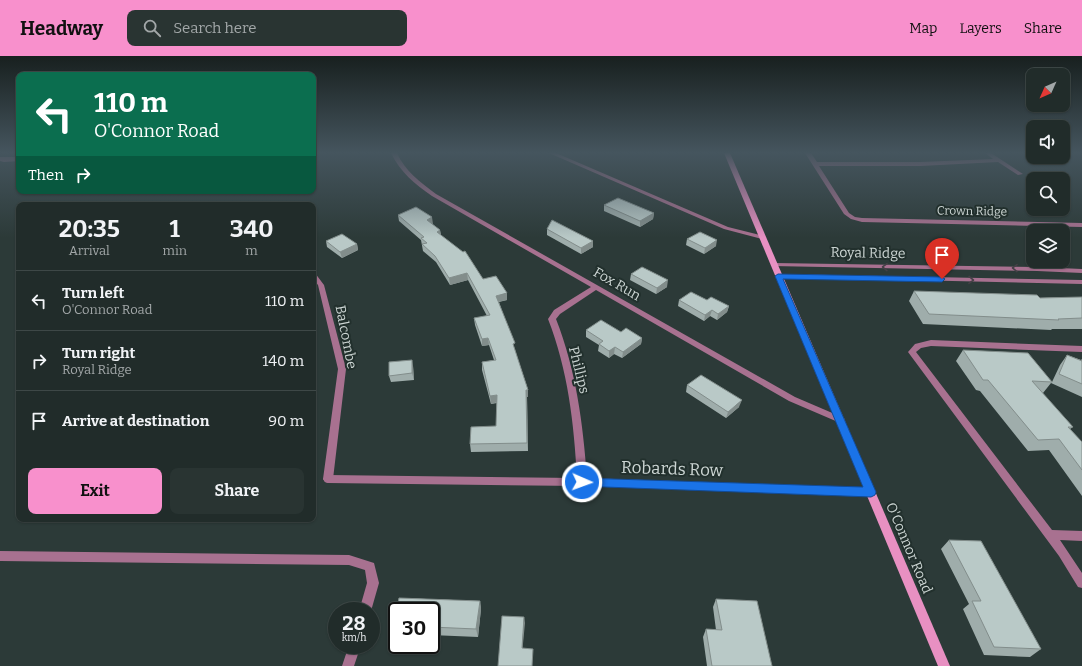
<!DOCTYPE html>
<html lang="en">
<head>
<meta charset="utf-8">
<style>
  body { margin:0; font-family:Bitter,serif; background:#293432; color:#f1f3f6; height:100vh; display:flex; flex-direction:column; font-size:15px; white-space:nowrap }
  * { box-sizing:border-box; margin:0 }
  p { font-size:13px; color:#a2a7a8 }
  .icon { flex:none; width:22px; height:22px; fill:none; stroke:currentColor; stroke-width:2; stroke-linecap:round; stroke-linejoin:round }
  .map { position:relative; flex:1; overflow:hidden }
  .drawer { position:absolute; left:16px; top:146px; width:300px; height:320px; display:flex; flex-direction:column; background:#212c2a; border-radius:8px; box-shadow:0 1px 3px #0004,0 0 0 1px #3e4847 }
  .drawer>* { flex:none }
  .hud { position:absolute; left:16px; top:16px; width:300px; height:122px; border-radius:8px; box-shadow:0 1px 3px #0004,0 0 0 1px #3e4847; background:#0b6e4f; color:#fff; overflow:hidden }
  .needle { width:26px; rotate:225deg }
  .tools { position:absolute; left:1026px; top:12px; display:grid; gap:8px }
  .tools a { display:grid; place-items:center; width:44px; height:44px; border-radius:8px; background:#212c2a; box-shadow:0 1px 3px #0004,0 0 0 1px #3e4847; font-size:20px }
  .speed { position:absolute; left:328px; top:546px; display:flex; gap:8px; font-size:20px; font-weight:700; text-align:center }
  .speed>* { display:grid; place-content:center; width:52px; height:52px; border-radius:50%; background:#212c2a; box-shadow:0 1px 3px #0004,0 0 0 1px #3e4847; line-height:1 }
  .speed small { font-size:10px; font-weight:400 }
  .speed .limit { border:2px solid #111; border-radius:6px; background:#fff; color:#111 }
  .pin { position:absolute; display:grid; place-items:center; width:34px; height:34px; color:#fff; margin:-41px -17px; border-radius:50% 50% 50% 0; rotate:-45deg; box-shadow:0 0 4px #0007 }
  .pin .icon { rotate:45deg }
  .me { position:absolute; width:44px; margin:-22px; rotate:92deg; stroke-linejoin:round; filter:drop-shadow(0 0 3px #0008) }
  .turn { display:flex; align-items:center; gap:14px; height:84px; padding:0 12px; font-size:18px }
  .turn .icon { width:52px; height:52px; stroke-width:2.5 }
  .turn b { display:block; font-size:28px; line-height:34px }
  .then { display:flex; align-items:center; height:38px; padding:0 12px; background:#0003; gap:8px; font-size:15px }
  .eta { display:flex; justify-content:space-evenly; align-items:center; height:68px; text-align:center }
  .eta b { font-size:24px; font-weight:700; line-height:28px }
  .cta { display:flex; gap:8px; margin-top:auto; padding:8px 12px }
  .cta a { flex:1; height:46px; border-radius:8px; background:#f890cc; color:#111; font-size:16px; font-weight:700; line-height:46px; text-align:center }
  .cta a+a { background:#293432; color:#f1f3f6 }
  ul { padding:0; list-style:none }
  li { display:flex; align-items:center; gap:12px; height:60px; padding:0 12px; border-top:1px solid #3e4847 }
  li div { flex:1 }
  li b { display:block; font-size:15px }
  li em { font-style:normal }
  header { display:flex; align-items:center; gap:24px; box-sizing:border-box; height:56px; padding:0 20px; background:#f890cc; color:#111 }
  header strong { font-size:19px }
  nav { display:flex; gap:22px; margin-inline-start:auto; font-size:14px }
  .search { width:280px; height:36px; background:#293432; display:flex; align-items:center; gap:10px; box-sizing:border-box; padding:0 14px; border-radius:8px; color:#a2a7a8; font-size:15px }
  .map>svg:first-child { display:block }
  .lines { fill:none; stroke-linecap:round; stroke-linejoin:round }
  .service { fill:#a87190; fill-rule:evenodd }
  .minor { fill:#a87190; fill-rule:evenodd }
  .tertiary { fill:#a87190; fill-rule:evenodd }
  .secondary { fill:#e890c2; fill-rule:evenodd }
  .wall { fill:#9fadab }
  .shaded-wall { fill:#828d8b }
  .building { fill:#b9c9c7; stroke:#828d8b }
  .oneway { stroke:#444046 }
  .route { fill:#1a73e8; stroke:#114b97 }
  .labels { text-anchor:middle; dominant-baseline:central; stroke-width:4; stroke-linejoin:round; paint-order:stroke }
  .far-street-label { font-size:12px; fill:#ccd5d3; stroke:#22302d }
  .street-label { font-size:14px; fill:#ccd5d3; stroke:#22302d }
  .near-street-label { font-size:17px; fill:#ccd5d3; stroke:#22302d }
</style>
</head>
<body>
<header>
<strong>Headway</strong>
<div class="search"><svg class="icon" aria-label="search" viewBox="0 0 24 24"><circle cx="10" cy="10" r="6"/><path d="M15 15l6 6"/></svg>Search here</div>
<nav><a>Map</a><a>Layers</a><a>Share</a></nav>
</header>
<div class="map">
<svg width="1082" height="610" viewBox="0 0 1082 610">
  <rect width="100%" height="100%" fill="#2c3a38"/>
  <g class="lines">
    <path class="service" d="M313,216L315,217L324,229L346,313L333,423L331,426L328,427L325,426L323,423L338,313L318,229L313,223Z
      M931,284L1082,290V296L931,290L921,292L916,296L1052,474L1082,475V485L1060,484L1082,517V532L1078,531L1059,500L908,296L915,288Z
      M0,495L349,499L374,507L379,527L371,555H359L367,527L365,514L349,509L0,505Z
      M349,589H361L354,610H342Z"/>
    <path class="minor" d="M391,97H397C405,115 420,126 436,138L795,341L844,362L845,364L844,366H838L789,345L596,234L560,258L556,263C576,314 583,367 587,422L871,432L874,433L876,436L874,439L871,440L582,430L328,427L325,426L323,423L325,420L328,419L577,422C574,367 568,314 548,263L554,254L591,231L432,140C415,128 400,116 391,97Z
      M549,97H556L728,171L764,180L765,181L762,183L724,173Z
      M805,97H811L817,106H920L993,103L985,97H991L1023,118L1018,119L998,106L920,110H819L849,157L855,161L862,162L1082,167V171L862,166L851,163L844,158Z
      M0,101H19V105L4,106L0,105Z"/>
    <path class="tertiary" d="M774,207L1037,211L1082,213V217L1037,215L772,210L771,209Z
      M779,218L1082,224V228L777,221L776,220Z"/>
    <path class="secondary" d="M724,97H730L950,610H938Z"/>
  </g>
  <path class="wall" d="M604,149L654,157L653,163L640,171L604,155Z
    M398,159L432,161V168L440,174L441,179L483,223L507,244L499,246L515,294L528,334V341H527L528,395L471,396L470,388L496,370L497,347L491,348L482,314V306L494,304L489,289L482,290L475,269L474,262L487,260L468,224L450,229L436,206L423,195L421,184L399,165Z
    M547,173L593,185V191L581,198L547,179Z
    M687,183L716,190L704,198L686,189Z
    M326,185L357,188L358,194L342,202L327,191Z
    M631,218L667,231L656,238L630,224Z
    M914,235L1040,242L1082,241V273H1052L1051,274L923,268L909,245Z
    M679,244H707L729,250L727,256L717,264L710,260L704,265L678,250Z
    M586,274L621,276L642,282L641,288L622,302L614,298L609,302L598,295L599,289L586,281Z
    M963,294L1052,326L1060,309L1067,299L1081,304L1082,303V341L1051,327L1043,337H1042L1073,371L1070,373L1082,386V440L1049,394L1028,395L980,335L976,334L956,305Z
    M413,310L414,324L391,326L389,320Z
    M687,329L739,351L726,362L686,336Z
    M949,484L1041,593L1030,601L984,599L963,553L969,548L941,493Z
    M399,542L480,545L481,553L478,581L431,579V555H397V578L394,570Z
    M716,543L772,610H707L703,581L706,573L716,574L713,551Z"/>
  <path class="shaded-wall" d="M654,157L653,163L640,171V165Z
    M432,161L433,168L427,170V164Z
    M440,174L441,181L437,176Z
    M717,184L716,190L704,198L705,192Z
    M593,185V191L581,198V192Z
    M357,188L358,194L342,202L340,196Z
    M467,217L468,224L450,229L449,222Z
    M668,224L667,231L656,238L657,232Z
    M507,237V244L497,246L496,240Z
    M729,250L727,256L717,264L718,258Z
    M712,254L710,260L704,265L705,259Z
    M488,282L489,289L482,290V283Z
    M642,282L641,288L622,302L623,296Z
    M615,291L614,298L609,302V295Z
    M412,304L413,310L414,324L412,317Z
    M526,334H528V341H527L528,395Z
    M497,339L498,346L491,348L490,340Z
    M742,344L739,351L726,362L728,356Z
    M480,545L481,553L478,581L476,573Z
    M524,561L525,567L522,598V592Z"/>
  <path class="building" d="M618,142L654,157L640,165L604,149Z
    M416,151L432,161L427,164L440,174L437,176L463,196L465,195L483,223L496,220L507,237L496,240L515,287L513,288L528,334H526L527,387L470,388L471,371L496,370L497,339L490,340L482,306L496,304L488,282L482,283L474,262L490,259L467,217L449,222L435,200L422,188L427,187L421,182L424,181L398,159Z
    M552,164L593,185L581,192L547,173Z
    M700,176L717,184L705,192L687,183Z
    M342,178L357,188L340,196L326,185Z
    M642,211L668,224L657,232L631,218Z
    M914,235L1037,239L1040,242L1082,241V262L1058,263L1059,264L929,258Z
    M691,236L707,244L711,241L729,250L718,258L712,254L705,259L679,244Z
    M601,264L621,276L626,272L642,282L623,296L615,291L609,295L599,288L603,285L586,274Z
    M963,294L1028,297L1052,326L1032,325L1073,371H1068L1082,386V414L1059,383L1038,384L988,324H983Z
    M1067,299L1082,305V304V328L1059,318Z
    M412,304V317L389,320V306Z
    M701,319L742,344L728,356L687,329Z
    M949,484L981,485L1041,593L994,591L972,545H981Z
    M399,542L480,545L476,573L431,571V555H397V570H394Z
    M716,543L757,545L772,610H712L706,573L722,574Z
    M502,560L524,561L522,592L533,593L532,610H498Z"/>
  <defs><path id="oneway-chevron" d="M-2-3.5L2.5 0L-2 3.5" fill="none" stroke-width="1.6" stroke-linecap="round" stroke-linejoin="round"/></defs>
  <g class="oneway">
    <use href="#oneway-chevron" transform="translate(885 211) rotate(-179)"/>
    <use href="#oneway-chevron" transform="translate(1015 212) rotate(-179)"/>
    <use href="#oneway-chevron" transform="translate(971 224) rotate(1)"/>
  </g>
  <linearGradient id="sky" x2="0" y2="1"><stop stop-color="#18201f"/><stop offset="0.53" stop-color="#45555e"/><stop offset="1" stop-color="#45555e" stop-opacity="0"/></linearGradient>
  <rect width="1082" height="182" fill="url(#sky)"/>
  <path class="route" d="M778,218L942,221L945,223L942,226L783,223L876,436L875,439L871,441L578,430L577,426L578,423L582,422L863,431L775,220Z"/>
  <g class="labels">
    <g class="far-street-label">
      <text transform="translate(972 155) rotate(1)">Crown Ridge</text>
    </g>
    <g class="street-label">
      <text transform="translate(868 197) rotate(1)">Royal Ridge</text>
      <text transform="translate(617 228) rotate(30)">Fox Run</text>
      <text transform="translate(346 281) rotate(79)">Balcombe</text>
      <text transform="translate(579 314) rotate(76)">Phillips</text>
      <text transform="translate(909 492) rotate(67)">O'Connor Road</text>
    </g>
    <g class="near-street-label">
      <text transform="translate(672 413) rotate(2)">Robards Row</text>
    </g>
  </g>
</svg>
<div class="tools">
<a><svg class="needle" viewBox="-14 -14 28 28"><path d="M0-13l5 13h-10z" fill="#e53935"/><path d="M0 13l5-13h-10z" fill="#a2a7a8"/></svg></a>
<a><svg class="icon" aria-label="sound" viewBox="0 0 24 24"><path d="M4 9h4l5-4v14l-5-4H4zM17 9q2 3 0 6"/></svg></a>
<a><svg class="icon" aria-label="search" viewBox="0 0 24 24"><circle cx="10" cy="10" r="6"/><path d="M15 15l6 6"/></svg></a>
<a><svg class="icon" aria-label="layers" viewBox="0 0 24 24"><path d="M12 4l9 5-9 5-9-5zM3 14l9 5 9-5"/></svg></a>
</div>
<div class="speed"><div>28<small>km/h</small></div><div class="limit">30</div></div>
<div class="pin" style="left:942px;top:223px;background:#d93025"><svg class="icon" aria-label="arrive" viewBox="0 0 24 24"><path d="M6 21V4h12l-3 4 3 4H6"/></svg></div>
<svg class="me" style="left:582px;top:426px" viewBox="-20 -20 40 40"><circle r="17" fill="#1a73e8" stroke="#fff" stroke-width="3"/><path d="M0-11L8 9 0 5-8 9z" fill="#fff"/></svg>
<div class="hud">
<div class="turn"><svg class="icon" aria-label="left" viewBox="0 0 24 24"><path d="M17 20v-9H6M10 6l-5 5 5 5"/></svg><div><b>110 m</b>O'Connor Road</div></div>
<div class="then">Then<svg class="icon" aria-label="right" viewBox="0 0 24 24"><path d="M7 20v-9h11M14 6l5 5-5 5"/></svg></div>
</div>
<section class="drawer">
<div class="eta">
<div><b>20:35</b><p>Arrival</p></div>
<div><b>1</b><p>min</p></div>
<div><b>340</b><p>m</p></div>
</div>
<ul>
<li><svg class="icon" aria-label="left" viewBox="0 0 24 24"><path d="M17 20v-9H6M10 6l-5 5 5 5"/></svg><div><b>Turn left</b><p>O'Connor Road</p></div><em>110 m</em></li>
<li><svg class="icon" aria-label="right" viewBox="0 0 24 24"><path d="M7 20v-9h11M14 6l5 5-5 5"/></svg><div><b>Turn right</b><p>Royal Ridge</p></div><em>140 m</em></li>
<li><svg class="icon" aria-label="arrive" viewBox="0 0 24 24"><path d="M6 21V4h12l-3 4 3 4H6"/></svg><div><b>Arrive at destination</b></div><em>90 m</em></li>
</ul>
<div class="cta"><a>Exit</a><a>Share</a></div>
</section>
</div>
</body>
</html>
